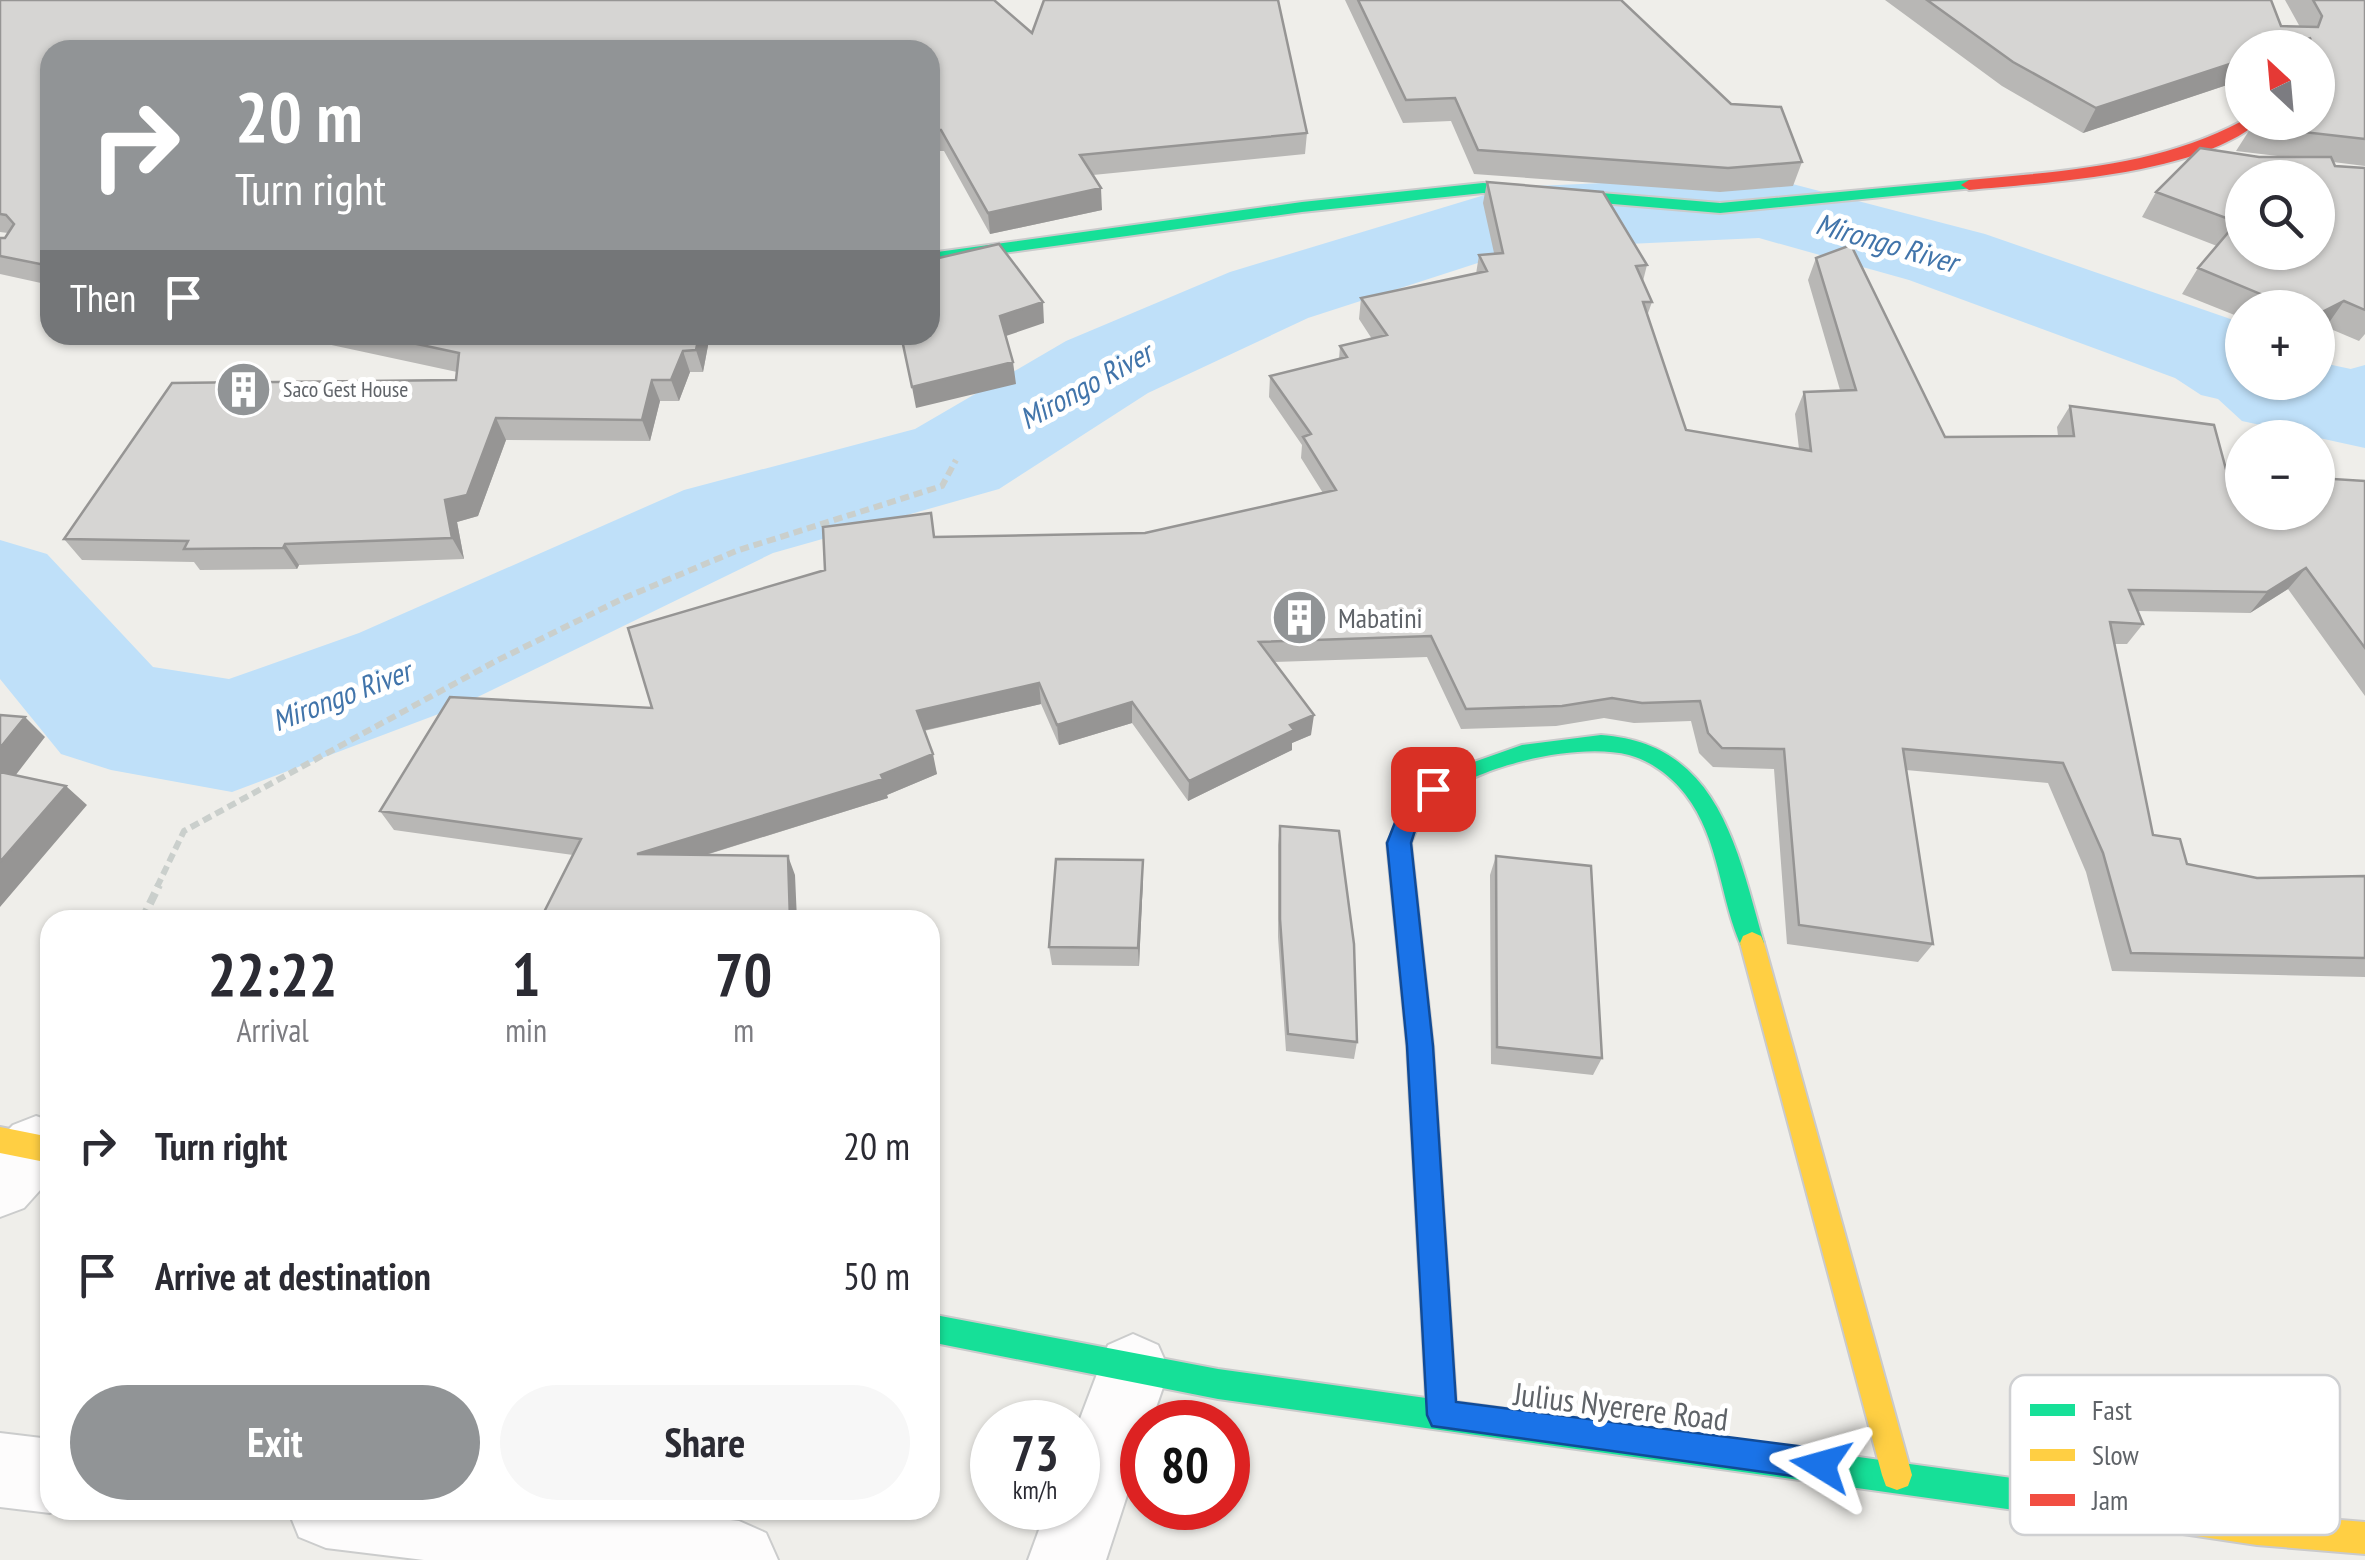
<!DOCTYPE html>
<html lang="en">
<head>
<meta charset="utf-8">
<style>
  body { margin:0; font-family:"PT Sans Narrow",sans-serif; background:#f7f7f7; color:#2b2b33; height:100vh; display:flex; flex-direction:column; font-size:38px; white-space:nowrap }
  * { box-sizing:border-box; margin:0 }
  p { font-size:32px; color:#7c7c81 }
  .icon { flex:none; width:55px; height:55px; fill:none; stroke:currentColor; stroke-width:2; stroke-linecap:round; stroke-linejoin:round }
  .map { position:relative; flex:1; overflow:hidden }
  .drawer { position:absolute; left:40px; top:910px; width:900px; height:610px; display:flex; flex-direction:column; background:#fff; border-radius:30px; box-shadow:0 2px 8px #0004 }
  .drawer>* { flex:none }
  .top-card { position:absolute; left:40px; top:40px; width:900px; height:305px; border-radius:30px; box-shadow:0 2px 8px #0004; background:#919496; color:#fff; overflow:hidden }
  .needle { width:65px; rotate:334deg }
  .tools { position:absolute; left:2225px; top:30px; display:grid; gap:20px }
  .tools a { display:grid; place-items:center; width:110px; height:110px; border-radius:50%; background:#fff; box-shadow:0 2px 8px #0004; font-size:50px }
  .speed { position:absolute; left:970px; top:1400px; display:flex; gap:20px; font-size:50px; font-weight:700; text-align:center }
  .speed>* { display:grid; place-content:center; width:130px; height:130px; border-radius:50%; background:#fff; box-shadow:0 2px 8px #0004; line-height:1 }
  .speed small { font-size:25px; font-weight:400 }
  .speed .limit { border:15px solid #d22; background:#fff; color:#111 }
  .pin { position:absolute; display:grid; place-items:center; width:85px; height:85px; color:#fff; margin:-42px; border-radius:20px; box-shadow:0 5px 15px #0006 }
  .me { position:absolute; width:110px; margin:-55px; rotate:278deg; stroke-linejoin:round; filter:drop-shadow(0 0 8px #0008) }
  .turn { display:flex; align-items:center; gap:35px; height:210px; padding:0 30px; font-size:45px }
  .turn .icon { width:130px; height:130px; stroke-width:2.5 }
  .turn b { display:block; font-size:70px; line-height:85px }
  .then { display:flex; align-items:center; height:95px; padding:0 30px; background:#0003; gap:20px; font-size:38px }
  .eta { display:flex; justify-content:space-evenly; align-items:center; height:170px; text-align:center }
  .eta b { font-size:60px; font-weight:700; line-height:70px }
  .action { display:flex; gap:20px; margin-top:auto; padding:20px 30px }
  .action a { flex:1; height:115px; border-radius:60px; background:#919496; color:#fff; font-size:40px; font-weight:700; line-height:115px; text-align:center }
  .action a+a { background:#f7f7f7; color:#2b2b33 }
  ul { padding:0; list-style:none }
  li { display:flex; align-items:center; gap:30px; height:130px; padding:0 30px }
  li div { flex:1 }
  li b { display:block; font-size:38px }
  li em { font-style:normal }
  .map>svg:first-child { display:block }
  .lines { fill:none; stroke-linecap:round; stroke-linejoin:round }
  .stream { fill:#bfe0f9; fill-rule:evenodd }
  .river { fill:#bfe0f9; fill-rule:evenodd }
  .street-casing { stroke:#cbcccc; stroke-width:4 }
  .fast-casing { stroke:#cacacb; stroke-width:4 }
  .slow-casing { stroke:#cacacb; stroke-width:4 }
  .jam-casing { stroke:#cacacb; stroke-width:4 }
  .path-far1 { stroke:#cacfcc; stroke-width:6; stroke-dasharray:9 5; stroke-linecap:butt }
  .path { stroke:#cacfcc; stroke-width:8; stroke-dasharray:12 6; stroke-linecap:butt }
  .street { fill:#fdfcfc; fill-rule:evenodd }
  .fast { fill:#16e098; fill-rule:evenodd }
  .slow { fill:#ffcf43; fill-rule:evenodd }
  .jam { fill:#f24e42; fill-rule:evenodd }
  .wall { fill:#b8b7b5 }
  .shaded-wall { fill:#969594 }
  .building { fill:#d6d5d3; stroke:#969594; stroke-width:2.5; fill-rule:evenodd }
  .route { fill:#1a73e8; stroke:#114b97; stroke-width:2.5 }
  .labels { text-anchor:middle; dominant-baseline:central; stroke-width:10; stroke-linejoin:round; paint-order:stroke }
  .far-poi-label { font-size:22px; fill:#5f6368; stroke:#fff; text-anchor:start }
  .poi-label { font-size:28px; fill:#5f6368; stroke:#fff; text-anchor:start }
  .water-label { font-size:30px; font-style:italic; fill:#4174aa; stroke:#fff }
  .near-street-label { font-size:32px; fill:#5f6368; stroke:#fff }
  .key { fill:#fff; stroke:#cfd0d2; stroke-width:2.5 }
  .key-label { font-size:28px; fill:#5f6368 }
</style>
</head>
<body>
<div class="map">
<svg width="2365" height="1560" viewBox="0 0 2365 1560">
  <rect width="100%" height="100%" fill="#efeeea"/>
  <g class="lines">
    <path class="stream" d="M2365,365V377L2284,400L2274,394L2277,389L2318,382V378Z"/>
    <path class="river" d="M1762,176L1985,234L2242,323V382H2318V362L2365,372V448L2242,421L2218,399L2201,395L2175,378L1909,280L1759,238L1521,249L1308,318L1148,393L999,489L773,553L457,707L232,792L111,770L61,754L0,679V540L47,554L153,667L229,679L359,633L684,490L915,429L1066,341L1230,272L1511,187Z"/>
    <defs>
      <path id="street" d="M36,1116L50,1121V1179L24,1208L0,1217V1138L13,1125Z
        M1133,1334L1158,1345L1169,1370L1151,1422H1142V1449L1106,1560H1028L1047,1508H1078V1424L1108,1345Z
        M0,1433L50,1439V1510H58L50,1513L0,1507Z
        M288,1510H644L739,1521L766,1533L778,1560H424L326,1548L299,1537Z"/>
      <path id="fast" d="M1969,180L1977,185L1974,188L1720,213L1483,193L1302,212L930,263V253L1302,202L1483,183L1720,203Z
        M1601,735C1719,743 1737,849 1764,943L1761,950L1752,954L1743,950C1719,900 1721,840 1685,794C1671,776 1651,761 1629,755C1578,742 1480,765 1439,798C1425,810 1417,827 1411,843L1433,1046L1456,1402L2129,1494L2140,1499L2145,1510L2140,1521L2129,1526L1218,1399L930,1342V1314L1218,1369L1426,1398L1407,1046L1387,843L1412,797L1440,774L1522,745Z"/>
      <path id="slow" d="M1752,932L1761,936L1764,943L1912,1475L1908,1486L1897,1490L1886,1486L1882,1475L1740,943L1743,936Z
        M0,1127L50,1137V1163L0,1153Z
        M2129,1494L2257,1513L2365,1522V1554L2257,1545L2129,1526L2118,1521L2113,1510L2118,1499Z"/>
      <path id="jam" d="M2242,121L2259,122C2195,175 2050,182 1969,190L1961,185L1969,180C2063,171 2158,166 2242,121Z"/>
    </defs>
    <use href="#street" class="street-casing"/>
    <use href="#fast" class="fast-casing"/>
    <use href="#slow" class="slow-casing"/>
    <use href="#jam" class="jam-casing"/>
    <path class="path-far1" d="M157,887L184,831L496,661L624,598L736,551L942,486L956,460"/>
    <path class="path" d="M142,920L159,885"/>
    <use href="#street" class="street"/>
    <use href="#fast" class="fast"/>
    <use href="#slow" class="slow"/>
    <use href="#jam" class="jam"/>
  </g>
  <path class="wall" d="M0,0L1032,33L1307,133L1305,154L1093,175L1102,210L990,234L944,151H930V50H50V285L0,274V238H5L8,233L0,232Z
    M1345,0H1621L1731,104L1802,162L1793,186L1720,192L1474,174L1451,121L1403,123Z
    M1885,0H2271L2281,26L2300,27L2285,0H2365V166L2333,162L2335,166L2365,168V334L2359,341L2326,327L2318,308H2242V318L2182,294L2198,268L2217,246L2142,217L2156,192L2259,157H2286L2236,151L2252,126L2318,122V48H2242V80L2083,133L2002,86Z
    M1487,182L1647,265L1643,281L1652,302L1647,316L1686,430L1799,449L1795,414L1804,392L1840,390L1808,280L1816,258L1945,437L2058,436L2057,427L2070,406L2227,473L2365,481V696L2288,589L2250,613L2137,611L2143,624L2127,644H2115L2153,835L2187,864L2257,878L2365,876V977L2112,971L2086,872L2048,783L1906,770L1933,944L1918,962L1787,944L1774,769L1713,767L1699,753L1691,721L1634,723L1604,718L1556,726L1461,729L1427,657L1274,662L1311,735L1292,743V750L1188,801L1132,723L1059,745L1041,704L924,731L937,774L887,795L888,798L706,855L795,875L573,855L394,830L380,811L652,708L936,537L1145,533L1323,493L1301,458L1302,445L1269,397L1270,376L1339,359L1340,346L1372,339L1359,319L1361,298L1476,274L1479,255L1494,253L1483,203Z
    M285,335H710L703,372H690L679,401H660L650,441L506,440L478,516L457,522L464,559L299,565L297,569L200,570L194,562L82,560L64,539L456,380L457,372Z
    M1280,826L1357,1042L1354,1059L1286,1051L1278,937V845Z
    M1496,856L1602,1058L1593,1075L1491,1064L1490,875Z
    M1143,879L1139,966L1052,965L1049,947Z"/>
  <path class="shaded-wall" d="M2311,38L2305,48H2281Z
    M2242,60V80L2083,133L2096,108Z
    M1101,188L1102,210L990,234L988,213Z
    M2344,301L2326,327L2318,331V314Z
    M1043,302L1044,323L1003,337L1000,316Z
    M699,335H710L703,372L696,350Z
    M683,351L690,372L679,401L671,380Z
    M1013,362L1016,384L916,408L912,387Z
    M652,380L660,401L650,441L642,420Z
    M496,418L506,440L478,516L457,522L464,559L452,538L445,500Z
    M285,544L299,565L297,569L283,548Z
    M2306,568L2288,589L2250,613L2267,592Z
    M1039,683L1041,704L921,731L917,711Z
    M1132,702V723L1059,745L1057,725Z
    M1314,715L1311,735L1292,743V750L1188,801L1189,781L1290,725Z
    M25,717L45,737L5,789L0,784V748Z
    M933,754L937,774L887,795L888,798L647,873L637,854L881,775Z
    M66,786L87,805L0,907V862Z
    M788,856L795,875L797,920H790Z
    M1143,860V879L1139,966L1138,948Z"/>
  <path class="building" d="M0,0H994L1032,33L1044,0H1278L1307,133L1080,155L1101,188L988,213L941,130H930V50H50V266L0,256V238H5L14,224L6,215L0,214Z
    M1358,0H1621L1731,104L1781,107L1802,162L1728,168L1478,150L1455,98L1406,100Z
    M1927,0H2271L2281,26L2318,27L2322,16L2313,0H2365V139L2252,126L2256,122H2318V48H2301L2311,38L2281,48H2242V60L2096,108L2013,62Z
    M2200,148L2259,157H2331L2335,166L2365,168V310L2344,301L2318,314V308H2294L2198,268L2237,222L2156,192ZM2242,178H2318V252H2242Z
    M1487,182L1603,192L1647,265L1636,266L1652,302H1643L1686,430L1811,451L1804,392L1856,390L1816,258L1851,245L1945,437L2074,436L2070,406L2214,425L2227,473L2242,474V512H2318V478L2365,481V648L2306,568L2267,592L2129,590L2143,624L2110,622L2153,835L2180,839L2187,864L2257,878L2365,876V958L2131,953L2103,853L2063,763L1903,749L1933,944L1799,925L1784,749L1722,748L1708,733L1700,701L1642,703L1612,698L1562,706L1466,709L1431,636L1259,642L1314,715L1290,725L1294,730L1189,781L1132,702L1057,725L1039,683L917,711L933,754L881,775L883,779L637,854L788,856L790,920H540L581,839L380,811L450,697L652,708L628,628L825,570L823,527L931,513L934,537L1145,533L1336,490L1303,437L1311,434L1270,376L1347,357L1340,346L1387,335L1361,298L1487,271L1479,255L1503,253Z
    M999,244L1043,302L1000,316L1013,362L912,387L901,335H930V260Z
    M375,335H699L696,350L683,351L671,380H652L642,420L496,418L467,495L445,500L452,538L285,544L283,548L184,549L188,541L64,539L172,383L456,380L459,353Z
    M0,715L25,717L0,748Z
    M0,772L66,786L0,862Z
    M1280,826L1339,831L1354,944L1357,1042L1288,1034L1280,919Z
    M1496,856L1591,866L1602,1058L1497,1047Z
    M1056,859L1143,860L1138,948L1049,947Z"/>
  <path class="route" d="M1433,780L1444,789L1419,818L1411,843L1433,1046L1456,1402L1821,1449L1832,1454L1837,1465L1832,1476L1821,1480L1432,1426L1427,1415L1407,1046L1387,843L1401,807L1425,783Z"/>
  <defs>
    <symbol id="building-disc" viewBox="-11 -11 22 22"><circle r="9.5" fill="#919496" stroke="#fff"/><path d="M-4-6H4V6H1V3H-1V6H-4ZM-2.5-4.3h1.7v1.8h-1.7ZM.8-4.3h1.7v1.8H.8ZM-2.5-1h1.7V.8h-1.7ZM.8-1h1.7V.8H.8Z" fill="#fff"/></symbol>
  </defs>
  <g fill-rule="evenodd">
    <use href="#building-disc" x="212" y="358" width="63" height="63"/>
    <use href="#building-disc" x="1268" y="586" width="63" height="63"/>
  </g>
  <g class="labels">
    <g class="far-poi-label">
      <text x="283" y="389">Saco Gest House</text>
    </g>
    <g class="poi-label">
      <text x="1338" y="617">Mabatini</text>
    </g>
    <g class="water-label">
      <text transform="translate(1887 242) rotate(16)">Mirongo River</text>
      <text transform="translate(1085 385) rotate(-29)">Mirongo River</text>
      <text transform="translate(341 695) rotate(-21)">Mirongo River</text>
    </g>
    <g class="near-street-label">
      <text transform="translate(1621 1406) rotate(7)">Julius Nyerere Road</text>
    </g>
  </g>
  <rect x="2010" y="1375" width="330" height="160" rx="15" class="key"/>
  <rect x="2030" y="1404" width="45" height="12" fill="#16e098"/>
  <rect x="2030" y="1449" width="45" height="12" fill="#ffcf43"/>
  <rect x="2030" y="1494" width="45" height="12" fill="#f24e42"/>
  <g class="key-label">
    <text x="2092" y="1420">Fast</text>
    <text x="2092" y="1465">Slow</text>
    <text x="2092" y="1510">Jam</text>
  </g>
</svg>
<div class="tools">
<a><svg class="needle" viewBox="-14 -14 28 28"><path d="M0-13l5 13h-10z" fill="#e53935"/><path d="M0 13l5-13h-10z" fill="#7c7c81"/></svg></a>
<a><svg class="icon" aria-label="search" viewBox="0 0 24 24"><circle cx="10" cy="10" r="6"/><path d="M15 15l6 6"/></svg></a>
<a>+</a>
<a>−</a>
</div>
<div class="speed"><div>73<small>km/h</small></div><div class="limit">80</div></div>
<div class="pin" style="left:1433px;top:789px;background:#d93025"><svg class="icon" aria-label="arrive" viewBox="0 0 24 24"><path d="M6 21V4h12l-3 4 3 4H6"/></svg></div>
<svg class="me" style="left:1821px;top:1465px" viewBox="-20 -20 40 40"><path d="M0-17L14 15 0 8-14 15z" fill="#1a73e8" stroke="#fff" stroke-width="4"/></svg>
<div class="top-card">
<div class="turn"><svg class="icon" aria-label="right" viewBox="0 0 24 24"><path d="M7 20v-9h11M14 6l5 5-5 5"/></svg><div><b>20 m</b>Turn right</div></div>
<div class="then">Then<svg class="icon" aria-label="arrive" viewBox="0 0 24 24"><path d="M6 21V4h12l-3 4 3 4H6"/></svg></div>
</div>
<section class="drawer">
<div class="eta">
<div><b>22:22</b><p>Arrival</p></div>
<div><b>1</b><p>min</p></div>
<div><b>70</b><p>m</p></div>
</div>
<ul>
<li><svg class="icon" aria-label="right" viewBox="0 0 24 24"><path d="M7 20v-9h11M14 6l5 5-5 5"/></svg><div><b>Turn right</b></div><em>20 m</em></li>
<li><svg class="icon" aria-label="arrive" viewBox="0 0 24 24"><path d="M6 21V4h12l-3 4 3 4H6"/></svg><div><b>Arrive at destination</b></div><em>50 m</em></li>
</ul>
<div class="action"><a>Exit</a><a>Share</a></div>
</section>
</div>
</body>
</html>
